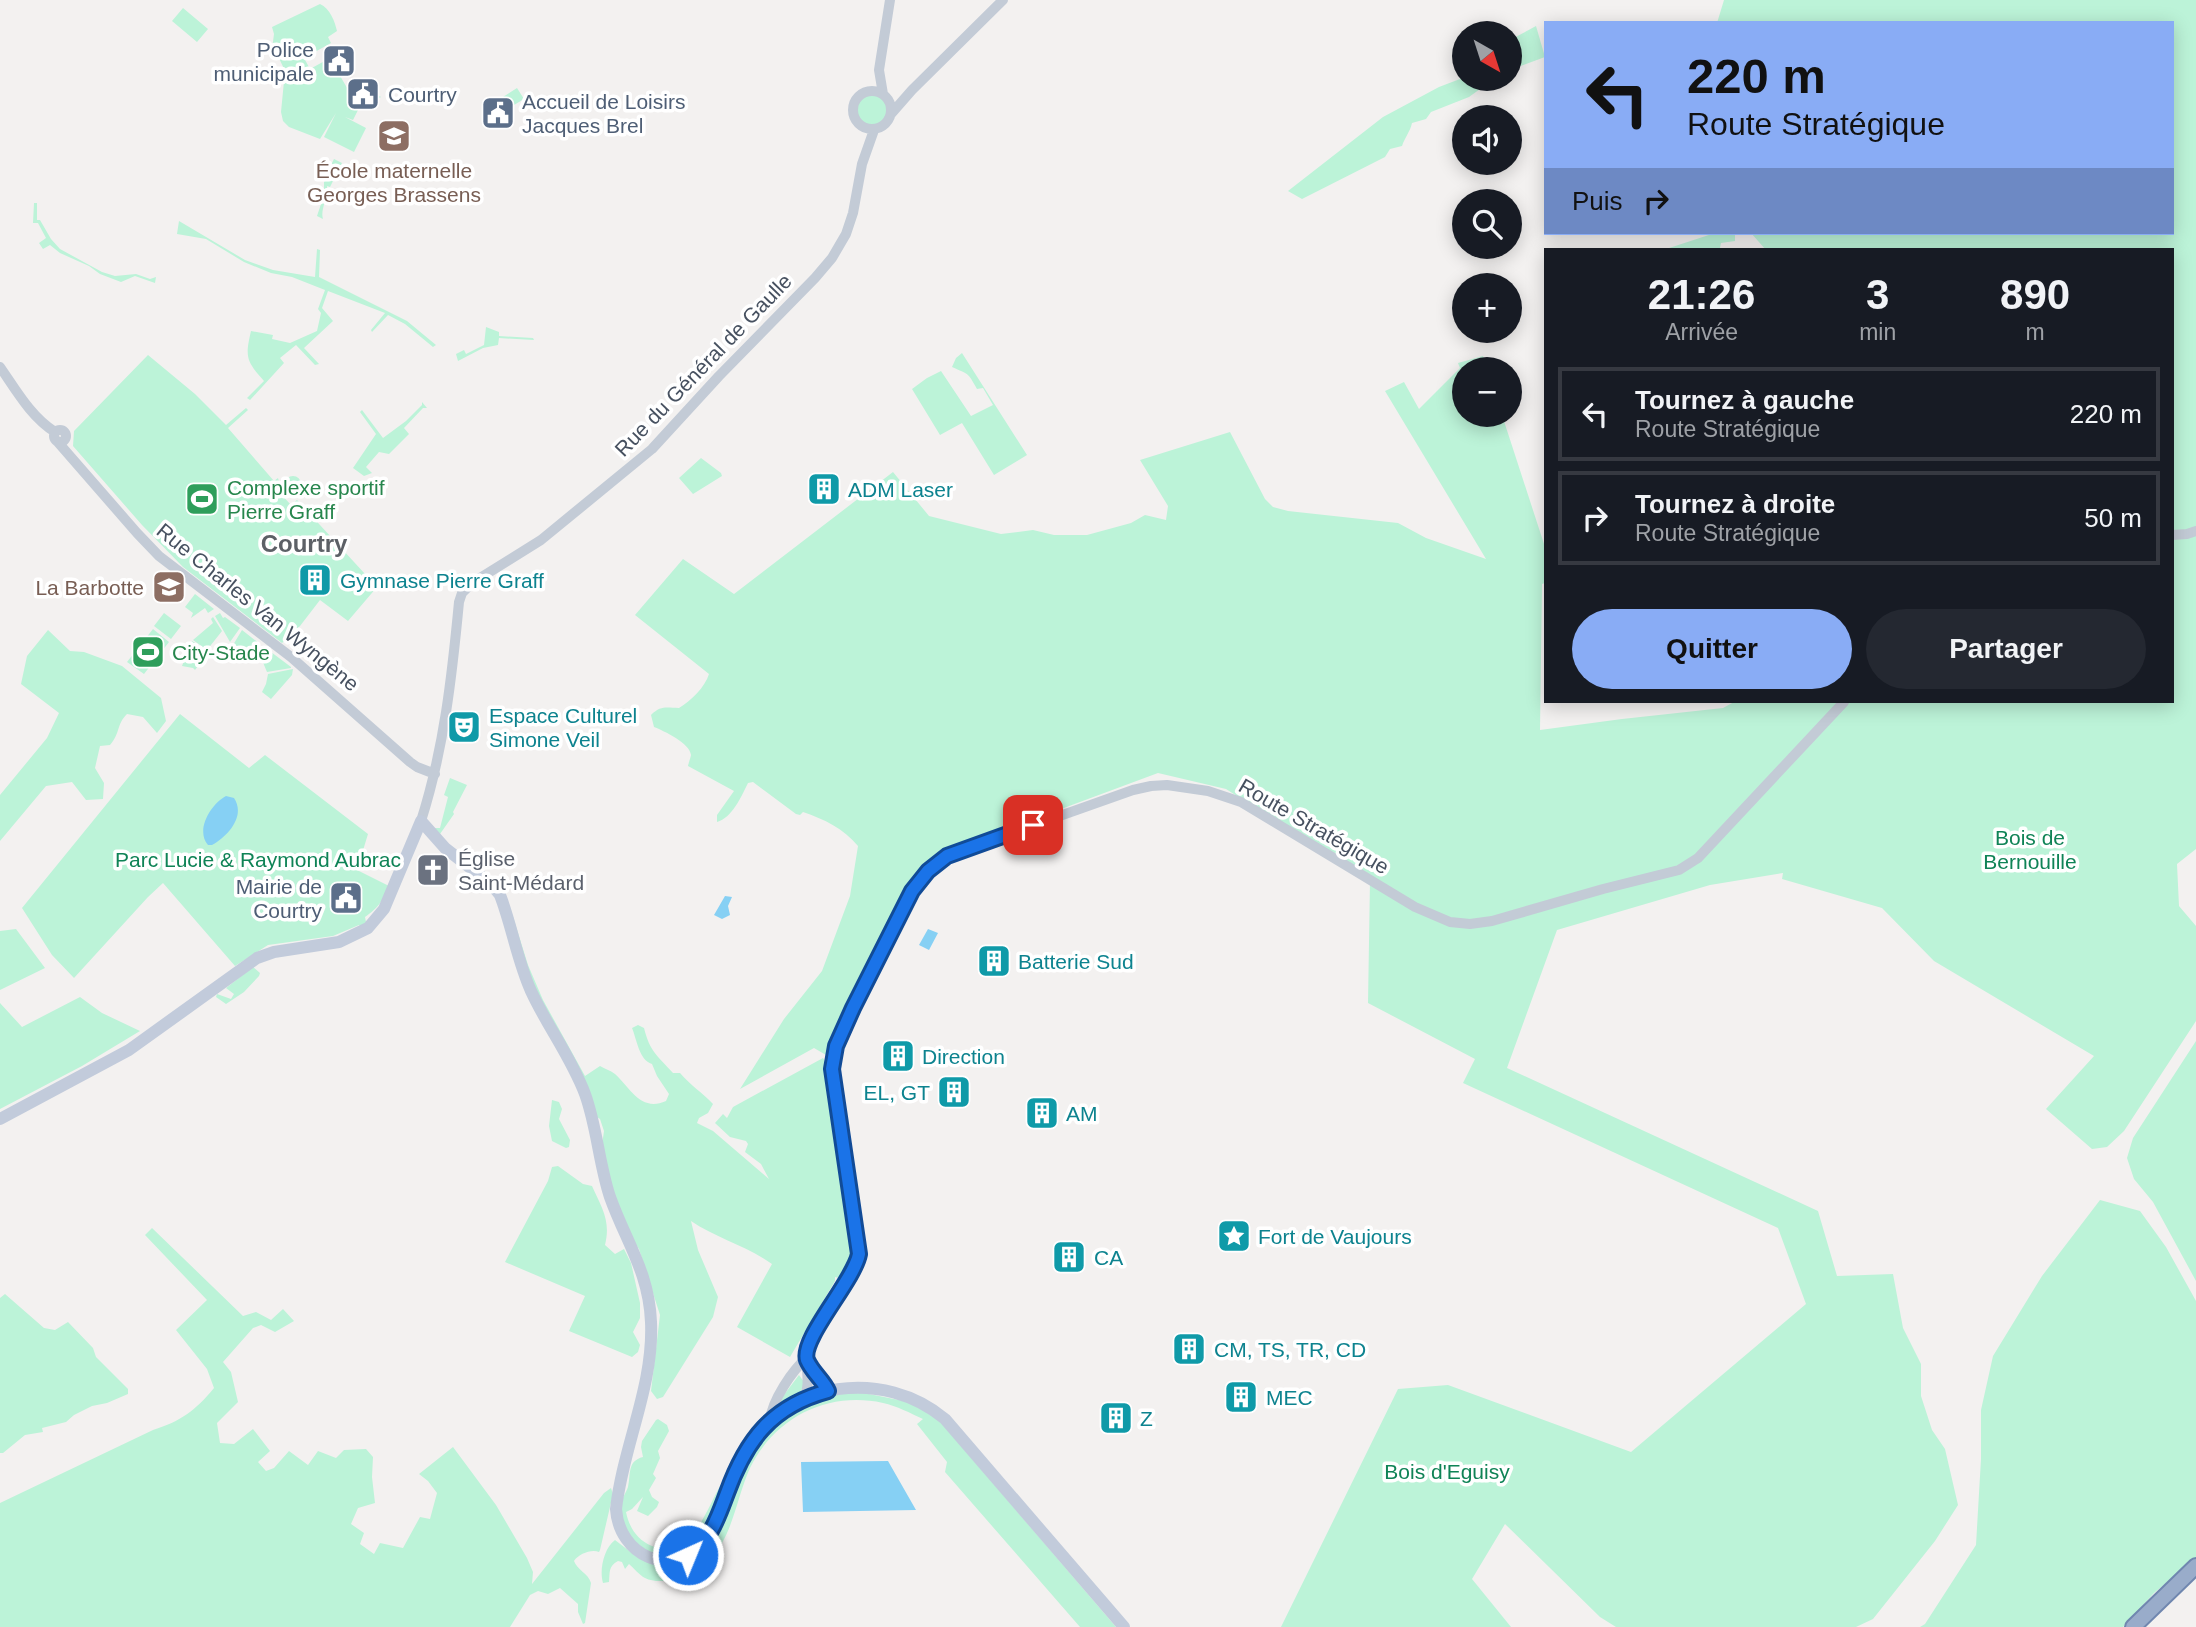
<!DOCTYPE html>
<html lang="fr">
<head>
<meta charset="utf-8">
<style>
  body { margin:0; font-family:Helvetica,sans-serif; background:#242831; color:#f1f3f6; height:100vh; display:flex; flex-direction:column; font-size:26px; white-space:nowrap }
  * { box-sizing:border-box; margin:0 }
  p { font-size:23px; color:#9ea1a6 }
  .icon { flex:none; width:38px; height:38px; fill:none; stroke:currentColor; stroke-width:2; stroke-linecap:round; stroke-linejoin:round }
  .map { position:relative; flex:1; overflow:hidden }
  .details { position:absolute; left:1544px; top:248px; width:630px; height:455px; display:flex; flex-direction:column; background:#171b24; border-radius:0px; box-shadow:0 4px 18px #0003 }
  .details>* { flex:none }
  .top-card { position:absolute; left:1544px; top:21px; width:630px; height:214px; border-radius:0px; box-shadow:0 4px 18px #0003; background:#89acf5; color:#111; overflow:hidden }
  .needle { width:46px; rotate:141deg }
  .fabs { position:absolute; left:1452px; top:21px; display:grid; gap:14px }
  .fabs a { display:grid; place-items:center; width:70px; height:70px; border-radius:50%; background:#171b24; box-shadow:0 4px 18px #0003; font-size:35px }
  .pin { position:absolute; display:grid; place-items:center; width:60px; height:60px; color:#fff; margin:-30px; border-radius:14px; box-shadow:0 4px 10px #0006 }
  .me { position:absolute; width:77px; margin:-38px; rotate:44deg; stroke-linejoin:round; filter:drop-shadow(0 0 5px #0008) }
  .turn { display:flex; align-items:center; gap:24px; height:147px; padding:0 28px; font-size:32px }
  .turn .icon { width:91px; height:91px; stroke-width:2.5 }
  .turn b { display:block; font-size:49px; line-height:60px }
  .then { display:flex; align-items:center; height:66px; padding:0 28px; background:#0003; gap:14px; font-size:26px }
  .eta { display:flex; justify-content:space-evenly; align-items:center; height:119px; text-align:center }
  .eta b { font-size:42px; font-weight:800; line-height:49px }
  .action { display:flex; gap:14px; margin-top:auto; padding:14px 28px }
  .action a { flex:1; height:80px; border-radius:42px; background:#89acf5; color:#111; font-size:28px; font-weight:800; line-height:80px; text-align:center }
  .action a+a { background:#242831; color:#f1f3f6 }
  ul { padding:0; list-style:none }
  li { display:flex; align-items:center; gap:21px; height:94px; margin:0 14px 10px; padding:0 14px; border:4px solid #363941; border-radius:0px }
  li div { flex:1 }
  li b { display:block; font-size:26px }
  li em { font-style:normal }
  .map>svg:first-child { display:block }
  .green { fill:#bcf3d8 }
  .water { fill:#86d0f4 }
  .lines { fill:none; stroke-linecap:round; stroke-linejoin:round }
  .trunk-casing { stroke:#7087af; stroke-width:18 }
  .tertiary { stroke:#c3cbd6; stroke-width:10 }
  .secondary { stroke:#c2cbdb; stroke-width:12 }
  .trunk { stroke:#99acca; stroke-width:14 }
  .route-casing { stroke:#114b97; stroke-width:18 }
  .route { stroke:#1a73e8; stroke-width:12 }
  .labels { text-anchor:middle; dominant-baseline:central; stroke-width:7; stroke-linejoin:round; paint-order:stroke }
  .service-label { font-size:21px; fill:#4e5e75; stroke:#fff; text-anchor:end }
  .education-label { font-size:21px; fill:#785e54; stroke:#fff }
  .street-label { font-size:21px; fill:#475160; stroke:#fff }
  .leisure-label { font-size:21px; fill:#27864d; stroke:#fff; text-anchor:start }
  .culture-label { font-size:21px; fill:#0d838f; stroke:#fff; text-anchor:start }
  .park-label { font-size:21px; fill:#0f8356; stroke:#fff }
  .worship-label { font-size:21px; fill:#5b616d; stroke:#fff; text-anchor:start }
  .quarter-label { font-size:24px; font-weight:bold; fill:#5c6066; stroke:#fff }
</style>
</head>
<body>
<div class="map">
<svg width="2196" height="1627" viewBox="0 0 2196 1627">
  <rect width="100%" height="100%" fill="#f3f1f0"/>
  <path class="green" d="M1724,0H2196V849L2177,864L2179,906L2196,926V1021L2124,1131L2107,1147L2092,1149L2046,1109L2094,1056L1934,961L1882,908L1782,879L1783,873L1710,885L1557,930L1507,1068L1818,1211L1837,1276L1893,1274L1903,1328L1921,1364V1396L1932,1430L1945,1449L1958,1505L1935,1541L1873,1619L1856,1627H1616L1600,1617L1505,1524L1472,1579L1511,1627H1281L1398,1389L1448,1385L1631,1452L1806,1304L1778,1228L1463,1083L1475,1059L1368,1003L1370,881L1226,789L1158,773L935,856L902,897L837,1028L826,1055L814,1048L740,1089L784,1019L822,971L850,896L858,846C844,829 824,819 803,812L800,815L796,814L753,782L748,783C741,797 732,818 717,822V815L734,791L688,766C688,765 691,756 691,755C690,743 664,731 654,727L651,715C661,705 667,708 679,708C691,701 705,687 709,674L635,615L683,559L734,594L893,472L929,516L1001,534L1033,530L1054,535H1087L1131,523L1145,515L1166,520L1168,506L1140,460L1230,432L1265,499L1273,507L1288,511L1398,523L1426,538L1486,559L1385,391L1404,382L1419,409L1460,368L1458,363L1483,356L1488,369H1465V415H1502L1545,547V583L1542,584L1540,730L1622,719L1723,708L1734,702H2172V250H1766L1751,233H2172V23H1717Z
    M320,4C330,8 335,22 337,31L328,37L331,43L304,58L310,69L341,52L343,56L332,62L357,105L376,94L381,97L359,108L353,120L345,117L366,128L354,152L324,137L336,113L320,139L289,127L283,121L281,112L285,71L278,56L272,49L274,34L272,27Z
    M183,8L208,29L197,42L172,21Z
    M1536,26L1545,57L1510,70V40Z
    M1465,66V79H1494L1469,97L1431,112L1426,119L1412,123C1410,132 1405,137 1402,146L1390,149L1385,157L1302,199L1288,191L1383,117L1439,87L1460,79Z
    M517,88L524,99L509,108L503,97Z
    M857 110a15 15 0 1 1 30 0a15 15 0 1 1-30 0Z
    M334,159L342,163L330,187L327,186C328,198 320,210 323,219L317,216L324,195V182L334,170L330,167Z
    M34,203H37V220H40L51,239L60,249L102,272L115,276L136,274L150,279L156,277L155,283L135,276L121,282L100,274L89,266L60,253L50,245L43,249L39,243L46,238L38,223H33Z
    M179,221L245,260L273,270L315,277L317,249L320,250L319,277L407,321L436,345L433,347L405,324L388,315L372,332L371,330L385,313L328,291L322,308L333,321L304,348L319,364L315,365L296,345L280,358L284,363L250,400L247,398L264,381C246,361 245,357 251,331L273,335L272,339L290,343L317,331L321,313L318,309L325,290L292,277L271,273L244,262L206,239L177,234Z
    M1715,233H1735V241L1721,243L1720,248L1716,250H1663Z
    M486,327L499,332V336L533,338L534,340L499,338L498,345L483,348L458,361L456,354L464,350L466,354L484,345Z
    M962,353L1027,455L994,475L962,423L940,435L912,389L927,378L941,371L971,416L993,405L983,388L977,389C967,371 969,375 952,367L956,358Z
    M148,355L195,394L226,425L246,408L248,410L228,428L274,481L278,478L282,492L280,493L291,505L297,500L377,587L348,621L320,600L300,626L282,643L183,567L142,525L73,446L74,431Z
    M422,402L427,408H423L404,428L409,434L389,454L379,452L366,467L372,473L364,476L353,468L376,434L360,412L362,410L383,438L406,421L422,405Z
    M701,458L721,473L722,476L693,494L679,478Z
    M285 484a8 8 0 1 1 16 0a8 8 0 1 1-16 0Z
    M195,594L214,609L208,613L205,608L191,618L193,613L185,607Z
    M164,613L181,626L171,639L154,626Z
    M220,613L223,618L225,617L240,628L230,642L215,616Z
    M213,617L222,631L207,650L193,640L213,623L211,619Z
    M153,629L169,642L144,674L127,662Z
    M48,630L70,651L84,652L122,666L161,698L166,721L157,733L143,717L127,714C116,725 121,732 110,745L100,746L95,768L104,783L103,799L86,800L72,782L46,786L0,841V795L47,738L59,713L21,684L27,656Z
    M242,630L260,644L254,647L251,651H241L233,645Z
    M192,641L209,652L195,670L193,668L182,666Z
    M267,649L291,667V668L267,672L262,660L266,656Z
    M293,669L292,675L271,699L262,692L266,684L268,674Z
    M180,714L249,768L265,755L368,834L357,870L389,886C381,903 379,907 365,917L366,922L361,927L359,925L333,936L268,945L235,966L163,883L148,897L74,978L52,955L22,908Z
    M450,778L467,785L453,812L454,814L440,834L434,828H440L448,797L444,795Z
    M509,904L528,965L543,1000L585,1076L600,1066C605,1069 610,1070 615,1074C631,1089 641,1112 666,1101L669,1094L657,1076L652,1064C639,1060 637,1040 632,1028L638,1025L644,1028C650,1052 657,1055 673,1073H680C690,1085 703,1093 713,1104L708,1113L699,1118L697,1123L713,1131L769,1179L761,1164L745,1152L748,1144L746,1141L730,1137L715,1123L723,1114L727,1118L733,1107L823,1058L826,1063L830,1106L851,1231L850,1260L845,1272L839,1278L835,1277V1281L790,1357L737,1327L772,1264C747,1246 716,1238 691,1221L698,1250L718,1297L713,1317L663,1397L657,1399L651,1391L660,1315L639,1249L619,1220L602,1145L604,1131L600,1119L594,1115L534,990Z
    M16,929L45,968L0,990V931Z
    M253,967L260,973L259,976L244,992L226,1004L216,997L217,994L231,999L234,994L226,988Z
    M80,997L102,1013L140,1031L82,1066L0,1109V1003L22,1027Z
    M2196,1041V1281L2153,1202L2134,1179L2127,1158L2133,1138Z
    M552,1100L559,1102L562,1109L559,1119L570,1140L569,1147L566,1148L552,1141L549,1126Z
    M558,1166L583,1184L592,1186C602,1208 611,1221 605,1245L615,1254L624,1249L631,1263L640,1303V1318L633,1332L640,1345L638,1352L632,1357L569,1331L585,1296L505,1262L548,1181L552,1167Z
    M2100,1200L2140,1211L2166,1247L2196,1301V1558L2154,1593L2123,1627H1920L1925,1624L1976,1545L1981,1459V1410L1993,1356L2042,1276Z
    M152,1228L243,1316L256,1312L271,1320L283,1309L294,1321L275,1332L261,1325L253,1328L223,1362L231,1372L238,1402L217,1423L220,1443L234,1444L253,1429L270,1451L258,1462L266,1471L274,1468L289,1451L308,1465L318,1451L336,1458L344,1450L366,1449L373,1457L372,1477L375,1503L358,1508L351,1524L364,1533L360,1544L374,1554L380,1543L403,1548L420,1517L430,1519L437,1493L428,1481L419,1474L453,1447L496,1505L527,1558L533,1572L532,1584L604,1493L611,1488L613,1494L600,1550L599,1552C591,1549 579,1554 574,1561C577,1570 588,1573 591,1583L585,1623L583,1624L578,1612V1604L560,1588L548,1594L538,1591L530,1595L510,1627H0V1503L153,1430C181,1421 195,1411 214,1388L207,1369L176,1330L207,1300L145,1235Z
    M5,1294L44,1328L55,1330L68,1322L93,1348L96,1357L128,1389V1394L107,1403L92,1406L74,1415L66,1422L42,1428L43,1432L25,1435L3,1453H0V1298Z
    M799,1375L804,1382L800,1395L779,1407L777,1404Z
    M859,1392L909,1402L938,1419L1116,1627H1080L945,1472L947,1462L917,1424L923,1419C910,1413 897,1406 883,1403C828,1391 775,1417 750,1468C739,1492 735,1520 722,1543C710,1565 670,1590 645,1578C639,1575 634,1568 629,1564L625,1569L622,1562L618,1561C608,1566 610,1573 609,1582L603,1583C599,1570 604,1548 615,1540L637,1557L690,1559C715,1513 747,1437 792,1410C813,1398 836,1394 859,1392Z
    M658,1419L667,1425L669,1431L658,1451L660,1458L653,1474L656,1478L649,1490L652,1497L659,1502L657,1507L648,1516L637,1511L643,1497L632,1509L626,1512C629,1527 637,1540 652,1546C690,1561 706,1511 720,1486L724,1482L726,1484C717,1507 710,1535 689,1549C670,1562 637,1554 627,1533C624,1526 622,1514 621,1507C621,1499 626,1493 628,1487C631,1474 627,1461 643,1457L641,1447L642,1441L656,1420Z"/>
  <path class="water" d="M226,796L234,798C246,816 228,836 212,845H208C195,830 211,804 226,796Z
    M725,896L732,897L728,906L730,915L722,919L714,915Z
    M928,929L938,933L929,950L919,945Z
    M888,1461L916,1510L803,1512L801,1462Z"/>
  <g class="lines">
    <defs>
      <path id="trunk" d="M2133,1627L2196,1566"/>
    </defs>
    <use href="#trunk" class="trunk-casing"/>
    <path class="tertiary" d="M853 110a19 19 0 1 1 38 0a19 19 0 1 1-38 0Z
      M883,94L879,70L890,0
      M891,114L912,90L1003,0
      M0,367C16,390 31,417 55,432
      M54 436a6 6 0 1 1 12 0a6 6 0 1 1-12 0Z
      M56,440L137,533L159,556L291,657L410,762L417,767L435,774
      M2172,535L2187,534L2196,531
      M421,821C444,749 452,676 459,602L462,593L472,583L541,540L652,449L719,376L815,278L832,258L846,234L853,213L862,164L874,130
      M810,1364L814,1374L827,1387L828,1391
      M804,1398C813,1381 801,1359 810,1340C826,1306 862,1277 858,1238L834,1079L832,1062L836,1046L893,927L912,891L928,871L947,856L1133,790L1151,786L1167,785L1208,791L1241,802L1415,907L1450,922L1470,924L1492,921L1603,889L1679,870L1698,858L1844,702
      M770,1420C772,1401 792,1370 807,1358"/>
    <path class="secondary" d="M0,1119L129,1050L257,958L274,952L339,942L368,928L384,909L421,821L445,848L491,884L500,895C512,926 517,960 531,991C547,1026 571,1057 585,1094C597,1127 599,1164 610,1197C626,1242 649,1272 651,1322C654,1386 623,1446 616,1509C619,1555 670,1580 704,1542C726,1517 728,1479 745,1450C787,1380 884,1368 945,1419L1124,1627"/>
    <use href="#trunk" class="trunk"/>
  </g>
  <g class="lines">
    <defs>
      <path id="route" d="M688,1555C711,1540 718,1517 727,1493C746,1440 772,1406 828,1391C823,1380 812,1372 807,1360C800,1339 854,1281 859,1254L832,1069L836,1046L853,1008L912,891L928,871L947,856L1033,825"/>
    </defs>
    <use href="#route" class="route-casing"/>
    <use href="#route" class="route"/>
  </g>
  <defs>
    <symbol id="civic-square" viewBox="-11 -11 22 22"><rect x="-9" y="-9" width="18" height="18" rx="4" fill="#5c6f8a" stroke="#fff"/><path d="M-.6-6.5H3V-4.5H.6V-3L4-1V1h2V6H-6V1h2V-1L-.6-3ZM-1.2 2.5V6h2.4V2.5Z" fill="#fff"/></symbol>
    <symbol id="school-square" viewBox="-11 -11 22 22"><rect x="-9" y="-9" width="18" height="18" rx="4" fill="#8d6e63" stroke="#fff"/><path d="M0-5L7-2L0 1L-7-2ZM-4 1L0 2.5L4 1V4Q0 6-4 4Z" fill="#fff"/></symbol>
    <symbol id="building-square" viewBox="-11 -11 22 22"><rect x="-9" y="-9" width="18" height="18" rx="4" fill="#0f9aa8" stroke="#fff"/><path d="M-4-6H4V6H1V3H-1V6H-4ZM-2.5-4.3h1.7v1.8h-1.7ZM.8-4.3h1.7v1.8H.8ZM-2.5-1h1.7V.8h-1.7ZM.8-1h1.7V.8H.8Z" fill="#fff"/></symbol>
    <symbol id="stadium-square" viewBox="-11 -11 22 22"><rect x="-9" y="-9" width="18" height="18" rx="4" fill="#2e9e5b" stroke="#fff"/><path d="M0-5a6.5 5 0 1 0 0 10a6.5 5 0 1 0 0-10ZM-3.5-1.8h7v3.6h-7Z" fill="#fff"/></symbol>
    <symbol id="theatre-square" viewBox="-11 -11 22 22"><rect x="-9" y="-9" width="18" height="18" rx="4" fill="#0f9aa8" stroke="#fff"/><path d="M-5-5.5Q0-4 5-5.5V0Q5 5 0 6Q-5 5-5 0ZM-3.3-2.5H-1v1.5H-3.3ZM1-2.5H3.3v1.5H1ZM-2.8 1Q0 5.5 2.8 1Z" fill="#fff"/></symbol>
    <symbol id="church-square" viewBox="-11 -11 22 22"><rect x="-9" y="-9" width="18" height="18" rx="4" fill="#6b7280" stroke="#fff"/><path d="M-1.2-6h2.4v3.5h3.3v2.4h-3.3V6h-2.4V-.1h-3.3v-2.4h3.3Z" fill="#fff"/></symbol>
    <symbol id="sight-square" viewBox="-11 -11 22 22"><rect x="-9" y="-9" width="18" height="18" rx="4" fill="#0f9aa8" stroke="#fff"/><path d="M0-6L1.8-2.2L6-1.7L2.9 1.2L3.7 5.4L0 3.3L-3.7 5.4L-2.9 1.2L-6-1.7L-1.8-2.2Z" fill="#fff"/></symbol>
  </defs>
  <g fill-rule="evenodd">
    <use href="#civic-square" x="320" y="42" width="38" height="38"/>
    <use href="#civic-square" x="344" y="75" width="38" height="38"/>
    <use href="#civic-square" x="479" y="94" width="38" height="38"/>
    <use href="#school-square" x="375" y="117" width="38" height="38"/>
    <use href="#building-square" x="805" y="470" width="38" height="38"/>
    <use href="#stadium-square" x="183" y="480" width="38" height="38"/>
    <use href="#building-square" x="296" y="561" width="38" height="38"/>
    <use href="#school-square" x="150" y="568" width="38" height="38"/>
    <use href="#stadium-square" x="129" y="633" width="38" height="38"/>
    <use href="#theatre-square" x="445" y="708" width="38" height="38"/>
    <use href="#church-square" x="414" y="851" width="38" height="38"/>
    <use href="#civic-square" x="327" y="879" width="38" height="38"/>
    <use href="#building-square" x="975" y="942" width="38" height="38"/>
    <use href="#building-square" x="879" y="1037" width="38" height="38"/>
    <use href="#building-square" x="935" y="1073" width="38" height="38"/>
    <use href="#building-square" x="1023" y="1094" width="38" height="38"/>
    <use href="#sight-square" x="1215" y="1217" width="38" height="38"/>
    <use href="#building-square" x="1050" y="1238" width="38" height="38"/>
    <use href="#building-square" x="1170" y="1330" width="38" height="38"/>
    <use href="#building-square" x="1222" y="1378" width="38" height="38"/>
    <use href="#building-square" x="1097" y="1399" width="38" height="38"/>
  </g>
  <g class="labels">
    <g class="service-label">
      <text x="314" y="49">Police<tspan x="314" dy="24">municipale</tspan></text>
      <text x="388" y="94" text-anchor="start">Courtry</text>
      <text x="522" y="101" text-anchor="start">Accueil de Loisirs<tspan x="522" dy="24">Jacques Brel</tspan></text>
      <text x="322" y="886">Mairie de<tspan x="322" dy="24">Courtry</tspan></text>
    </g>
    <g class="education-label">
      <text x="394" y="170">École maternelle<tspan x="394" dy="24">Georges Brassens</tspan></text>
      <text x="144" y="587" text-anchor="end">La Barbotte</text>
    </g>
    <g class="street-label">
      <text transform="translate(703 365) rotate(-46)">Rue du Général de Gaulle</text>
      <text transform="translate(258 607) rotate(39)">Rue Charles Van Wyngène</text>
      <text transform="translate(1314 826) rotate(30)">Route Stratégique</text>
    </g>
    <g class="leisure-label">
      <text x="227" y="487">Complexe sportif<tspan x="227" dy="24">Pierre Graff</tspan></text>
      <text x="172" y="652">City-Stade</text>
    </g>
    <g class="culture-label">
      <text x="848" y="489">ADM Laser</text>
      <text x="340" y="580">Gymnase Pierre Graff</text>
      <text x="489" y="715">Espace Culturel<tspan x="489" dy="24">Simone Veil</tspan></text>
      <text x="1018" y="961">Batterie Sud</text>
      <text x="922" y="1056">Direction</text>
      <text x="930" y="1092" text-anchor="end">EL, GT</text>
      <text x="1066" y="1113">AM</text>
      <text x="1258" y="1236">Fort de Vaujours</text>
      <text x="1094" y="1257">CA</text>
      <text x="1214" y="1349">CM, TS, TR, CD</text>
      <text x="1266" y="1397">MEC</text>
      <text x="1140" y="1418">Z</text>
    </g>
    <g class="park-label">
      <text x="2030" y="837">Bois de<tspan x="2030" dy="24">Bernouille</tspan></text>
      <text x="258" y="859">Parc Lucie &amp; Raymond Aubrac</text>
      <text x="1447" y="1471">Bois d'Eguisy</text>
    </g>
    <g class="worship-label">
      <text x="458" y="858">Église<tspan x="458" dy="24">Saint-Médard</tspan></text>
    </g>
    <g class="quarter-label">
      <text x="304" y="543">Courtry</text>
    </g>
  </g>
</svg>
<div class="fabs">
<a><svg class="needle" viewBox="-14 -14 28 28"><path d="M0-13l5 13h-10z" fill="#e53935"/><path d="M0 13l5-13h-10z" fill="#9ea1a6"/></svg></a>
<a><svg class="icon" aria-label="sound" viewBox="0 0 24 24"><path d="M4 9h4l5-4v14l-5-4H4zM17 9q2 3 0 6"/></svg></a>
<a><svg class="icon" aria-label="search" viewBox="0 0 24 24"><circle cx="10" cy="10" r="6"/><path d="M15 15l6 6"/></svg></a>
<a>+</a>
<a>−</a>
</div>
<div class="pin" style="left:1033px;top:825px;background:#d93025"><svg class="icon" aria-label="arrive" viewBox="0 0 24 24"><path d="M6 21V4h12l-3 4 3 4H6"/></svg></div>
<svg class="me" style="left:688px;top:1555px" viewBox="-20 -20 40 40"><circle r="17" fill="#1a73e8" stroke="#fff" stroke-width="3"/><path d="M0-11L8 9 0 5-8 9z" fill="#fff"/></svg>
<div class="top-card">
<div class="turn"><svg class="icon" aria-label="left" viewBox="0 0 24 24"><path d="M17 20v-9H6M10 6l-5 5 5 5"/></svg><div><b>220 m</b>Route Stratégique</div></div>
<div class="then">Puis<svg class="icon" aria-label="right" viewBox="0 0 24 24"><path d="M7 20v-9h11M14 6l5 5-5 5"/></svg></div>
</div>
<section class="details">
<div class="eta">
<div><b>21:26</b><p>Arrivée</p></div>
<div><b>3</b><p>min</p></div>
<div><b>890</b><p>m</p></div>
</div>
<ul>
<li><svg class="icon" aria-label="left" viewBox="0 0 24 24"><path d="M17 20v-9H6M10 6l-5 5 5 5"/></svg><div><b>Tournez à gauche</b><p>Route Stratégique</p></div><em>220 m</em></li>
<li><svg class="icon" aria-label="right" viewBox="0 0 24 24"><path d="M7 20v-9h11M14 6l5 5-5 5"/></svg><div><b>Tournez à droite</b><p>Route Stratégique</p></div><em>50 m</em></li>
</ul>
<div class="action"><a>Quitter</a><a>Partager</a></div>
</section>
</div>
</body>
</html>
